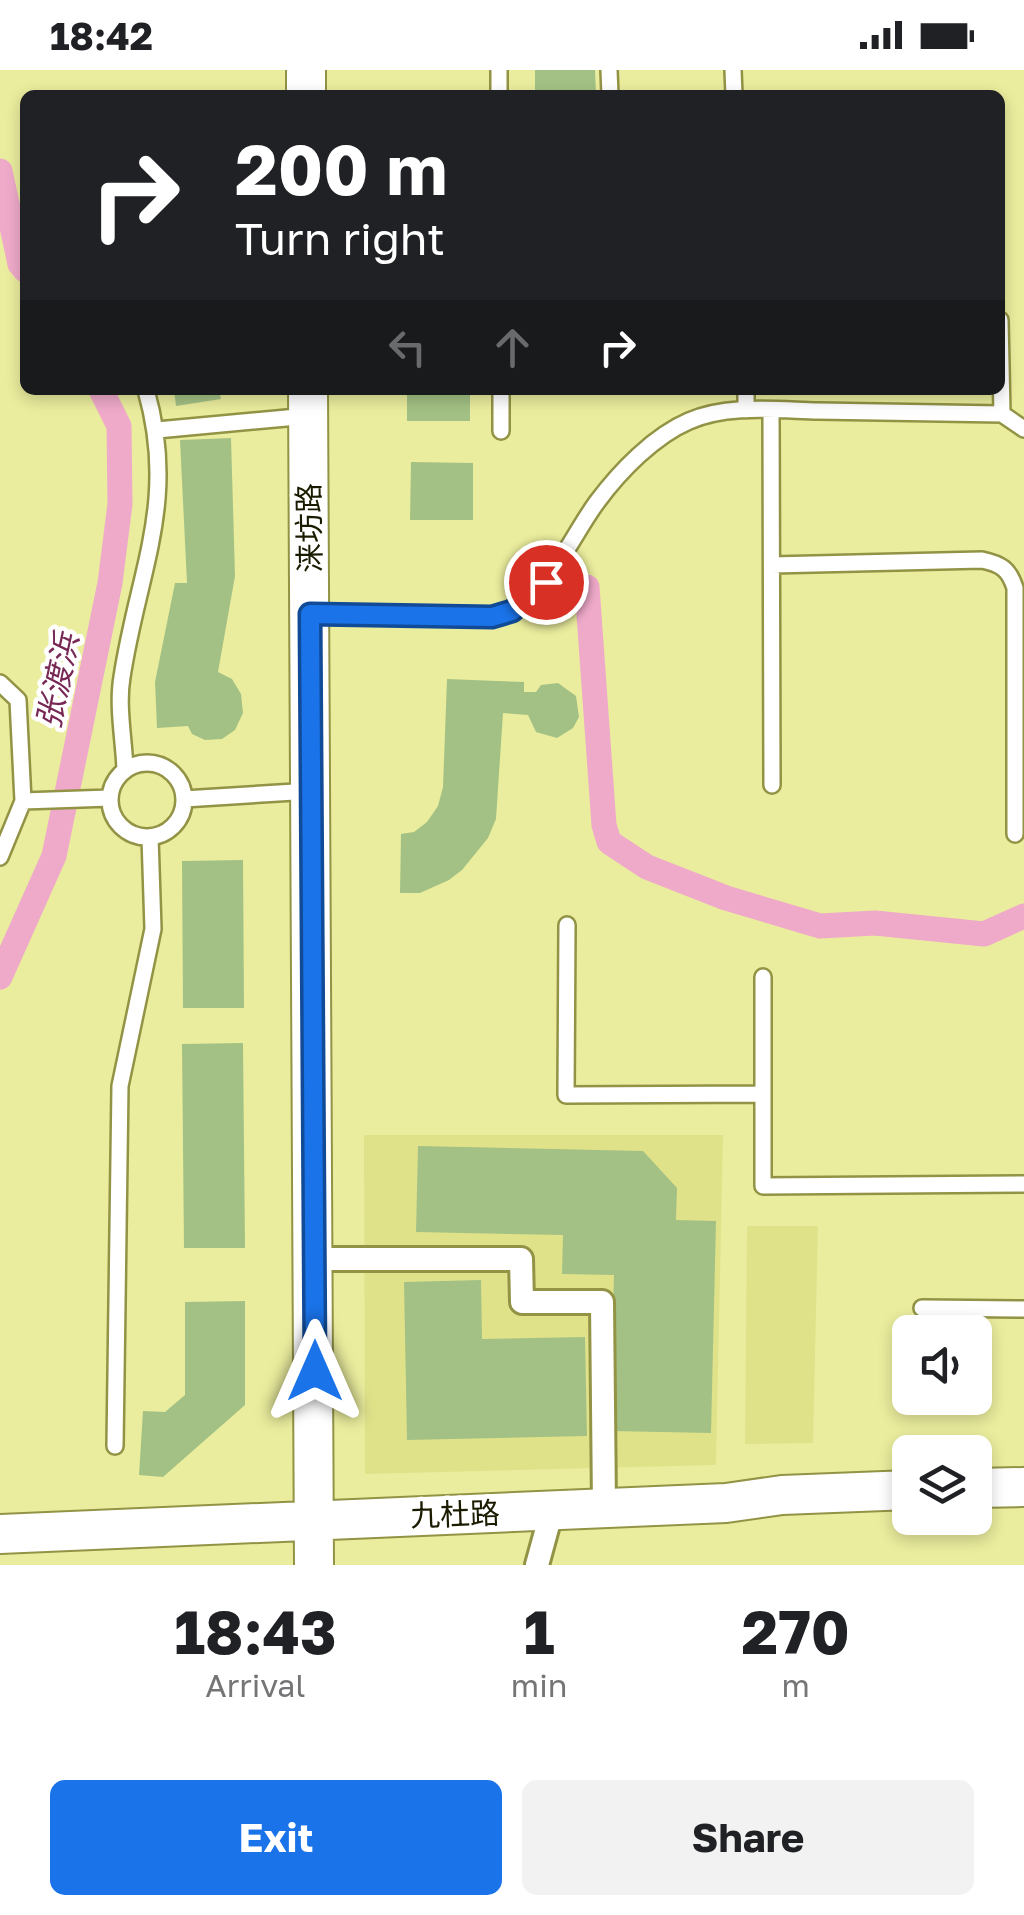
<!DOCTYPE html>
<html lang="en">
<head>
<meta charset="utf-8">
<style>
  body { margin:0; font-family:"Golos Text","Noto Sans SC",sans-serif; background:#f2f2f2; color:#202124; height:100vh; display:flex; flex-direction:column; font-size:38px; white-space:nowrap }
  * { box-sizing:border-box; margin:0 }
  p { font-size:32px; color:#757577 }
  .icon { flex:none; width:55px; height:55px; fill:none; stroke:currentColor; stroke-width:2; stroke-linecap:round; stroke-linejoin:round }
  .map { position:relative; height:1495px; overflow:hidden }
  .details { display:flex; flex-direction:column; background:#fff; flex:1 }
  .details>* { flex:none }
  .hud { position:absolute; left:20px; top:20px; width:985px; height:305px; border-radius:15px; box-shadow:0 5px 15px #0003; background:#202124; color:#fff; overflow:hidden }
  .tools { position:absolute; left:892px; top:1245px; display:grid; gap:20px }
  .tools a { display:grid; place-items:center; width:100px; height:100px; border-radius:15px; background:#fff; box-shadow:0 5px 15px #0003; font-size:50px }
  .pin { position:absolute; display:grid; place-items:center; width:85px; height:85px; color:#fff; margin:-42px; border:5px solid #fff; border-radius:50%; box-shadow:0 2px 10px #0007 }
  .me { position:absolute; width:110px; margin:-55px; rotate:0deg; stroke-linejoin:round; filter:drop-shadow(0 0 8px #0008) }
  .turn { display:flex; align-items:center; gap:35px; height:210px; padding:0 50px; font-size:45px }
  .turn .icon { width:130px; height:130px; stroke-width:2.5 }
  .turn b { display:block; font-size:70px; line-height:85px }
  .lanes { display:flex; align-items:center; height:95px; padding:0 50px; background:#0003; justify-content:center; gap:50px; direction:ltr }
  .lanes .off { opacity:.35 }
  .eta { display:flex; justify-content:space-evenly; align-items:center; height:170px; text-align:center }
  .eta b { font-size:60px; font-weight:700; line-height:70px }
  .primary-button { display:flex; gap:20px; margin-top:auto; padding:20px 50px }
  .primary-button a { flex:1; height:115px; border-radius:15px; background:#1a73e8; color:#fff; font-size:40px; font-weight:700; line-height:115px; text-align:center }
  .primary-button a+a { background:#f2f2f2; color:#202124 }
  .status { display:flex; justify-content:space-between; align-items:center; height:70px; padding:0 50px; background:#fff; direction:ltr }
  .status svg { height:28px; fill:currentColor }
  .map>svg:first-child { display:block }
  .built { fill:#e0e28a }
  .lines { fill:none; stroke-linecap:round; stroke-linejoin:round }
  .canal { stroke:#efaaca; stroke-width:25 }
  .building { fill:#a3c184 }
  .service-casing { stroke:#929345; stroke-width:20 }
  .pedestrian-casing { stroke:#929345; stroke-width:28 }
  .tertiary-casing { stroke:#929345; stroke-width:42 }
  .service { stroke:#fff; stroke-width:15 }
  .pedestrian { stroke:#fff; stroke-width:22 }
  .tertiary { stroke:#fff; stroke-width:38 }
  .route-casing { stroke:#114b97; stroke-width:25 }
  .route { stroke:#1a73e8; stroke-width:18 }
  .labels { text-anchor:middle; dominant-baseline:central; stroke-width:9; stroke-linejoin:round; paint-order:stroke }
  .street-label { font-size:30px; fill:#1b1b00; stroke:#fff }
  .water-label { font-size:32px; font-style:italic; fill:#772854; stroke:#fff }
</style>
</head>
<body>
<div class="status"><b>18:42</b><svg viewBox="0 0 49 12"><path d="M0 12V9h3v3zM5 12V6h3v6zM10 12V3h3v9zM15 12V0h3v12zM26 1h20v11H26zM47 4h2v5h-2z"/></svg></div>
<div class="map">
<svg width="1024" height="1495" viewBox="0 0 1024 1495">
  <rect width="100%" height="100%" fill="#eaed9d"/>
  <path class="built" d="M364,1065H723L716,1395L365,1404Z
    M747,1156H818L813,1373L745,1374Z"/>
  <g class="lines">
    <path class="canal" d="M0,101L20,194L25,200
      M587,517L604,755L609,772L647,797L726,828L820,856L875,853L984,864L1024,846
      M0,907L54,786L110,513L120,434L119,356L101,320"/>
  </g>
  <path class="building" d="M535,0H595L596,25H535Z
    M174,320H219L221,329L176,336Z
    M407,320H470V351H407Z
    M231,368L235,506L218,602L232,609L241,624L243,643L235,660L222,669L205,670L192,664L188,656L157,658L155,612L175,513H187L180,370Z
    M411,392L473,393V450H410Z
    M447,609L524,612V622H536L541,615L558,613L576,626L579,647L573,658L557,668L536,662L528,645L503,643L496,749L488,768L462,800L449,810L420,823H400L401,764L414,762L427,752L438,736L443,717Z
    M243,790L244,938H183L182,791Z
    M243,973L245,1178H184L182,974Z
    M418,1076L643,1081L677,1118L676,1150L716,1151L711,1363L610,1361L614,1205L562,1204L563,1165L416,1162Z
    M481,1210L482,1269L585,1267L587,1366L407,1370L404,1212Z
    M245,1231V1335L163,1407L139,1405L143,1341L165,1342L185,1325V1232Z"/>
  <g class="lines">
    <defs>
      <path id="service" d="M499,0V25
        M609,0L610,25
        M733,0L734,25
        M1000,250L1002,344
        M501,320V361
        M746,320V340
        M771,340L772,715
        M157,360L308,346
        M772,495L982,490C1001,494 1009,499 1015,518V764
        M310,544L492,547C549,529 565,476 597,432C620,401 654,366 689,351C727,334 777,340 818,341C879,342 940,343 1002,344L1024,359
        M0,613L18,630L23,731L0,787
        M110 730a37 37 0 1 1 74 0a37 37 0 1 1-74 0Z
        M125,700C124,670 117,636 122,607C138,501 178,432 146,320
        M184,729L311,721
        M23,731L110,728
        M567,855L566,1025L763,1024
        M763,907V1116L1024,1114
        M922,1238L1024,1239
        M115,1376L120,1016L153,859L150,767"/>
      <path id="pedestrian" d="M314,1189H521L522,1232H602L604,1437
        M537,1495L552,1440"/>
      <path id="tertiary" d="M306,0V25
        M308,320L314,1495
        M975,1418L1024,1417
        M0,1464L726,1433L782,1425L910,1420"/>
    </defs>
    <use href="#service" class="service-casing"/>
    <use href="#pedestrian" class="pedestrian-casing"/>
    <use href="#tertiary" class="tertiary-casing"/>
    <use href="#service" class="service"/>
    <use href="#pedestrian" class="pedestrian"/>
    <use href="#tertiary" class="tertiary"/>
  </g>
  <g class="lines">
    <defs>
      <path id="route" d="M315,1301L310,544L492,547L512,541L546,512"/>
    </defs>
    <use href="#route" class="route-casing"/>
    <use href="#route" class="route"/>
  </g>
  <g class="labels">
    <g class="street-label">
      <text transform="translate(309 458) rotate(-91)">涞坊路</text>
      <text transform="translate(455 1444) rotate(-2)">九杜路</text>
    </g>
    <g class="water-label">
      <text transform="translate(57 611) rotate(-78)">张渡浜</text>
    </g>
  </g>
</svg>
<div class="tools">
<a><svg class="icon" aria-label="sound" viewBox="0 0 24 24"><path d="M4 9h4l5-4v14l-5-4H4zM17 9q2 3 0 6"/></svg></a>
<a><svg class="icon" aria-label="layers" viewBox="0 0 24 24"><path d="M12 4l9 5-9 5-9-5zM3 14l9 5 9-5"/></svg></a>
</div>
<div class="pin" style="left:546px;top:512px;background:#d93025"><svg class="icon" aria-label="arrive" viewBox="0 0 24 24"><path d="M6 21V4h12l-3 4 3 4H6"/></svg></div>
<svg class="me" style="left:315px;top:1301px" viewBox="-20 -20 40 40"><path d="M0-17L14 15 0 8-14 15z" fill="#1a73e8" stroke="#fff" stroke-width="4"/></svg>
<div class="hud">
<div class="turn"><svg class="icon" aria-label="right" viewBox="0 0 24 24"><path d="M7 20v-9h11M14 6l5 5-5 5"/></svg><div><b>200 m</b>Turn right</div></div>
<div class="lanes"><svg class="icon off" aria-label="left" viewBox="0 0 24 24"><path d="M17 20v-9H6M10 6l-5 5 5 5"/></svg><svg class="icon off" aria-label="ahead" viewBox="0 0 24 24"><path d="M12 20V5M6 11l6-6 6 6"/></svg><svg class="icon" aria-label="right" viewBox="0 0 24 24"><path d="M7 20v-9h11M14 6l5 5-5 5"/></svg></div>
</div>
</div>
<section class="details">
<div class="eta">
<div><b>18:43</b><p>Arrival</p></div>
<div><b>1</b><p>min</p></div>
<div><b>270</b><p>m</p></div>
</div>
<div class="primary-button"><a>Exit</a><a>Share</a></div>
</section>
</body>
</html>
